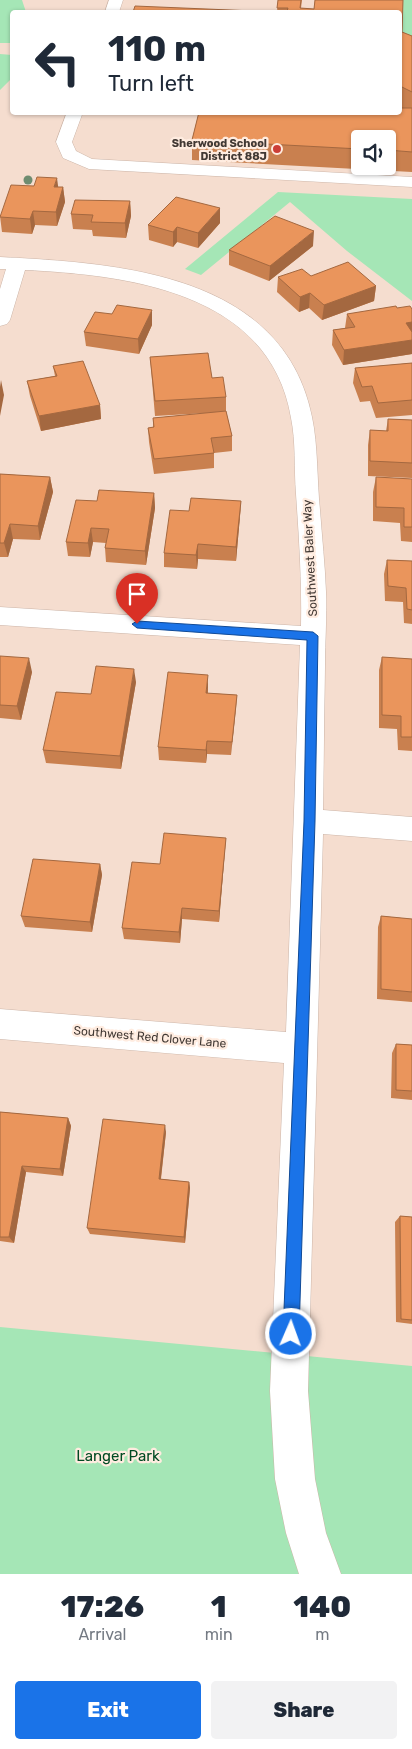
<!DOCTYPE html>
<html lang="en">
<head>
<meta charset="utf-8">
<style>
  body { margin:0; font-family:Rubik,sans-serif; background:#f2f2f3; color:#1f2937; height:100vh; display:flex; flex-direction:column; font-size:19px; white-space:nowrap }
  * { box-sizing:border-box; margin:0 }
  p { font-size:16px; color:#747a83 }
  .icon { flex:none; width:28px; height:28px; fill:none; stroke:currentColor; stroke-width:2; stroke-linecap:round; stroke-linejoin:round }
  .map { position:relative; height:1574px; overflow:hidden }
  .panel { display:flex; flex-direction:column; background:#fff; flex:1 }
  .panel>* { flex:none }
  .banner { position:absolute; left:10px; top:10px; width:392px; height:105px; border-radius:5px; box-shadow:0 1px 4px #0004; background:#fff; color:#1f2937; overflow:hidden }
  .controls { position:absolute; left:351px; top:130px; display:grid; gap:10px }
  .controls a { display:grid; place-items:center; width:45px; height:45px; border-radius:5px; background:#fff; box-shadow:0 1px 4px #0004; font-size:25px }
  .pin { position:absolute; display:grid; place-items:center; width:42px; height:42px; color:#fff; margin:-51px -21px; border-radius:50% 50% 50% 0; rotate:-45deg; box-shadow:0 0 5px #0007 }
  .pin .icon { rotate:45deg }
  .me { position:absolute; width:55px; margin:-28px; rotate:2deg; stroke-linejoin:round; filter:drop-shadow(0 0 4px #0008) }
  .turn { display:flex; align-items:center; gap:18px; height:105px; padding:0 15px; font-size:22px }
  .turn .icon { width:65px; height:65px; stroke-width:2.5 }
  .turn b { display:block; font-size:35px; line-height:42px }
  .eta { display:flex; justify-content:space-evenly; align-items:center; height:85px; text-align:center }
  .eta b { font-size:30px; font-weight:800; line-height:35px }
  .primary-button { display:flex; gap:10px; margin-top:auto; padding:10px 15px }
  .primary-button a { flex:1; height:58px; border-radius:5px; background:#1a73e8; color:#fff; font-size:20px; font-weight:800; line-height:58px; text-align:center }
  .primary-button a+a { background:#f2f2f3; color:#1f2937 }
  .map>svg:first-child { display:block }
  .green { fill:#a5e6b6 }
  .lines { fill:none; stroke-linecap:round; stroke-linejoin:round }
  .minor-casing { stroke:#ccb5a8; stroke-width:1 }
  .minor { fill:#fff; fill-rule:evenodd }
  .tree { fill:#6e8c70 }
  .wall { fill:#c9804f; fill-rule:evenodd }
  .shaded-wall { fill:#a46840 }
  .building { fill:#ea955c; stroke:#a46840 }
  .route { fill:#1a73e8; stroke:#114b97 }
  .poi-dot { fill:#cc3e36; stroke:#ffece0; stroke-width:2 }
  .labels { text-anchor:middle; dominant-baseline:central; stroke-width:4.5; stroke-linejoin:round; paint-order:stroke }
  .far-poi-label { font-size:11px; font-weight:bold; fill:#413833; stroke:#ffece0; text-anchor:end }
  .street-label { font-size:12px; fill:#413833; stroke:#ffece0 }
  .near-park-label { font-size:15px; fill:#004a22; stroke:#ffece0 }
</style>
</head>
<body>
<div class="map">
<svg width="412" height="1574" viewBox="0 0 412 1574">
  <rect width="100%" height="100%" fill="#f5ddcf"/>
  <path class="green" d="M0,0H22L26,12H12V43H0Z
    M401,0H412V48H401Z
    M0,54L12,55L11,79L0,90Z
    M278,192L412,199V301L347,251L290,202L201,275L185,269Z
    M0,1327L412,1366V1574H0Z"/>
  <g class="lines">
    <defs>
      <path id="minor" d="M109,0H123L119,12H105Z
        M67,112H83L72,142L76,151L92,159L412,177V187L89,169L63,158L56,142Z
        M0,257C118,263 283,273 312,417C318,445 317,481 320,510C322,538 325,565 326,592C327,617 325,641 325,666C324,714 324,762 323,810L412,817V841L323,834L308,1391L315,1479L326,1533L341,1574H299L286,1533L275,1479L270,1391L284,1063L0,1039V1009L286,1032L300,645L0,625V607L301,626C302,582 299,538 296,494C294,469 296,442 291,418C270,292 128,275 25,270L10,320L7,324L0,326V289L6,269H0Z"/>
    </defs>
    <use href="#minor" class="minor-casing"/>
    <use href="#minor" class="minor"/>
  </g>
  <circle class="tree" cx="28" cy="180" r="4.5"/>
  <path class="wall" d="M278,0H302L301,8L314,9L315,0H403L402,32L412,36V172L192,160V140L199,112H400V108H402L400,107V12H277ZM360,139H388V166H360Z
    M58,187H63L65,202L57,226L35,225L32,234L2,232L0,216Z
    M130,201L131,216L126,238L93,236L92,230L73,229L71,214Z
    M220,223L198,248L177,242L173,247L149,240L148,225Z
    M313,246L269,281L229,265V250Z
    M311,276L376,286L374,301L322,320L309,308L299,312L277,292L278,277Z
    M397,308L412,322V354L343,365L332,345L333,330L345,328L347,314Z
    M152,325L139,354L86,346L84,332Z
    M150,357L212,378L226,397V411L232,436V451L214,453V468L154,474L149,442L148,428L153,427V418L207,413L155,416Z
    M412,363V415L376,418L370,401L360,402L353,383L355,368Z
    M53,366L100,405L101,419L41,431L30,396L27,381L55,376Z
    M388,419L412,420V478L368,476V445L370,430L386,431Z
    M0,474L50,477L53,492L40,540L13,539L8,557H0Z
    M376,477L412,479V542L401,541L400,523L373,521V492Z
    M154,493L155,508L146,565L106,562L105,548L106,543L93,542L90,557L68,556L66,542L97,501Z
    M241,501L240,516L236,561L198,559L197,569L164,567V553L189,511Z
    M387,560L412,561V624L404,623L403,602L385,601L384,574Z
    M0,656L32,672L21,720L0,718Z
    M382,657L412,659V751L398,750L397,729L379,728V670Z
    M136,682L121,769L46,763L43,750L91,694Z
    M208,688V693L237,695L231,755L207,754L206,763L159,760L158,747Z
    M226,838L219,922L182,919L180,943L124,939L122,928L160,864Z
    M100,864L102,875L92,932L25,927L21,916Z
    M381,916L412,919V1002L377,999L378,927Z
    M396,1044L412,1045V1100L391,1098L392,1053Z
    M0,1112L68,1118L71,1126L63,1176L26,1172L14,1243L0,1241Z
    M166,1132L161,1179L189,1182L190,1188L185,1243L90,1234L87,1228Z
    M400,1216L412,1217V1324L396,1322L395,1222Z"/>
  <path class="shaded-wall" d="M57,178L59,193L54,187Z
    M63,187L65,202L57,226L56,212Z
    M130,201L131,216L126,238L125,223Z
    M220,208V223L198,248V233Z
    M33,211L35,225L32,234L30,219Z
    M177,227V242L173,247V232Z
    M314,231L313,246L269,281L270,266Z
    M376,286L374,301L322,320L324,305Z
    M310,293L309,308L299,312L300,297Z
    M152,310V325L139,354L138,339Z
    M412,322V337L406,323Z
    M412,340V354L343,365L344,350Z
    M1,380L4,395L0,416V387Z
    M100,405L101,419L41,431L39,416Z
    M50,477L53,492L40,540L38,526Z
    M154,493L155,508L146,565L145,551Z
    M241,501L240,516L236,561V547Z
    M10,524L13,539L8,557L4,543Z
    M91,528L93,542L90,557L88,543Z
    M198,544V559L197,569L196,555Z
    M29,658L32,672L21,720L17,706Z
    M134,669L136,682L121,769L120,756Z
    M208,675V688L206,706V693Z
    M237,695L236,708L231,755L232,742Z
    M207,741V754L206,763V750Z
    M226,838L219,922V911Z
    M100,864L102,875L92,932L90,922Z
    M182,908V919L180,943L179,932Z
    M68,1118L71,1126L63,1176L60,1169Z
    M165,1125L166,1132L160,1185L159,1179Z
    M22,1166L26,1172L14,1243L9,1237Z
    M189,1182L190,1188L185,1243L184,1237Z"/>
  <path class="building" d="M278,0H301L300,8L314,9L315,0H403L402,32L412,36V92L400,86V12H305V11H287L288,8H277Z
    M135,6L277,12H133Z
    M400,108H412V152L388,150V139H360V149L192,140L199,112H400Z
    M37,177L57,178L54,187H63L56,212L33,211L30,219L0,217L11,185L34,186Z
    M176,197L220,208L198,233L177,227L173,232L148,225Z
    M75,200L130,201L125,223L91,222L93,215L71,214Z
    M275,216L314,231L270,266L229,250Z
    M348,262L376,286L324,305L310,293L300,297L278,277L302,269L311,276Z
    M117,305L152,310L138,339L84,332L95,312L112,314Z
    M396,306L397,308L410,306L412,309V322L406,323L412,332V340L344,350L333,330L355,327L347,314Z
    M208,353L212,378L223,377L226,397L155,401L150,357Z
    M83,361L100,405L39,416L27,381L57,376L53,366Z
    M412,363V400L378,403L372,386L362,387L355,368Z
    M226,411L232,436L211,438L214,453L154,459L148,428L154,427L153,418Z
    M388,419L412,420V463L370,461V430L388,431Z
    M0,474L50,477L38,526L10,524L4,543H0Z
    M376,477L412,479V527H404V508L376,507Z
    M99,490L154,493L145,551L105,548L109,529L91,528L88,543L66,542L76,500L97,501Z
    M191,498L241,501L236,547L198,544L196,555L164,553L170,510L189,511Z
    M387,560L412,561V610L407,609L406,588L388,586Z
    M0,656L29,658L17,706L0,705Z
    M382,657L412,659V737H401V716L382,715Z
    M96,666L134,669L120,756L43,750L56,692L91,694Z
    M168,672L208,675L206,693L237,695L232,742L207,741L206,750L158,747Z
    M164,833L226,838L219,911L182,908L179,932L122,928L132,862L160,864Z
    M33,859L100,864L90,922L21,916Z
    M381,916L412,919V992L381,989Z
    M396,1044L412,1045V1091L396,1090Z
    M0,1112L68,1118L60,1169L22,1166L9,1237H0Z
    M103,1119L165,1125L159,1179L189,1182L184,1237L87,1228Z
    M400,1216L412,1217V1320L401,1319Z"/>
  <path class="route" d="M137,621L313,632L318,636L315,821L299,1334L296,1339L291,1341L285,1339L283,1334L304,821L307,640L137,628L132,624Z"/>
  <circle class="poi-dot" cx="277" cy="149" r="5"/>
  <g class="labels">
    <g class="far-poi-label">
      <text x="267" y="143">Sherwood School<tspan x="267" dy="13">District 88J</tspan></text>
    </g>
    <g class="street-label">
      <text transform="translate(310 558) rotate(-93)">Southwest Baler Way</text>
      <text transform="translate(150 1037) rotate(5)">Southwest Red Clover Lane</text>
    </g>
    <g class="near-park-label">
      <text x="118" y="1456">Langer Park</text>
    </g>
  </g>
</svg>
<div class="controls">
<a><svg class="icon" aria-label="sound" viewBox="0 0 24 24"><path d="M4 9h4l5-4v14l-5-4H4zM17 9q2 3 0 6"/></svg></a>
</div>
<div class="pin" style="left:137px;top:624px;background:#d93025"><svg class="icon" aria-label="arrive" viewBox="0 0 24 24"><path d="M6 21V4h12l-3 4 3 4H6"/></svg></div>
<svg class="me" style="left:291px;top:1334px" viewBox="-20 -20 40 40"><circle r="17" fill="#1a73e8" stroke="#fff" stroke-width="3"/><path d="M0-11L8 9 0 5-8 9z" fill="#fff"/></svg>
<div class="banner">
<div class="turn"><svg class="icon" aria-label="left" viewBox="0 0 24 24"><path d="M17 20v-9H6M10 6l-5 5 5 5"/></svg><div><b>110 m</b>Turn left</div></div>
</div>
</div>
<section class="panel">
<div class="eta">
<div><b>17:26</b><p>Arrival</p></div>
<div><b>1</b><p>min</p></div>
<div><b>140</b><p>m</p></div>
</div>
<div class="primary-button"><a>Exit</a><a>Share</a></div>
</section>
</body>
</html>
